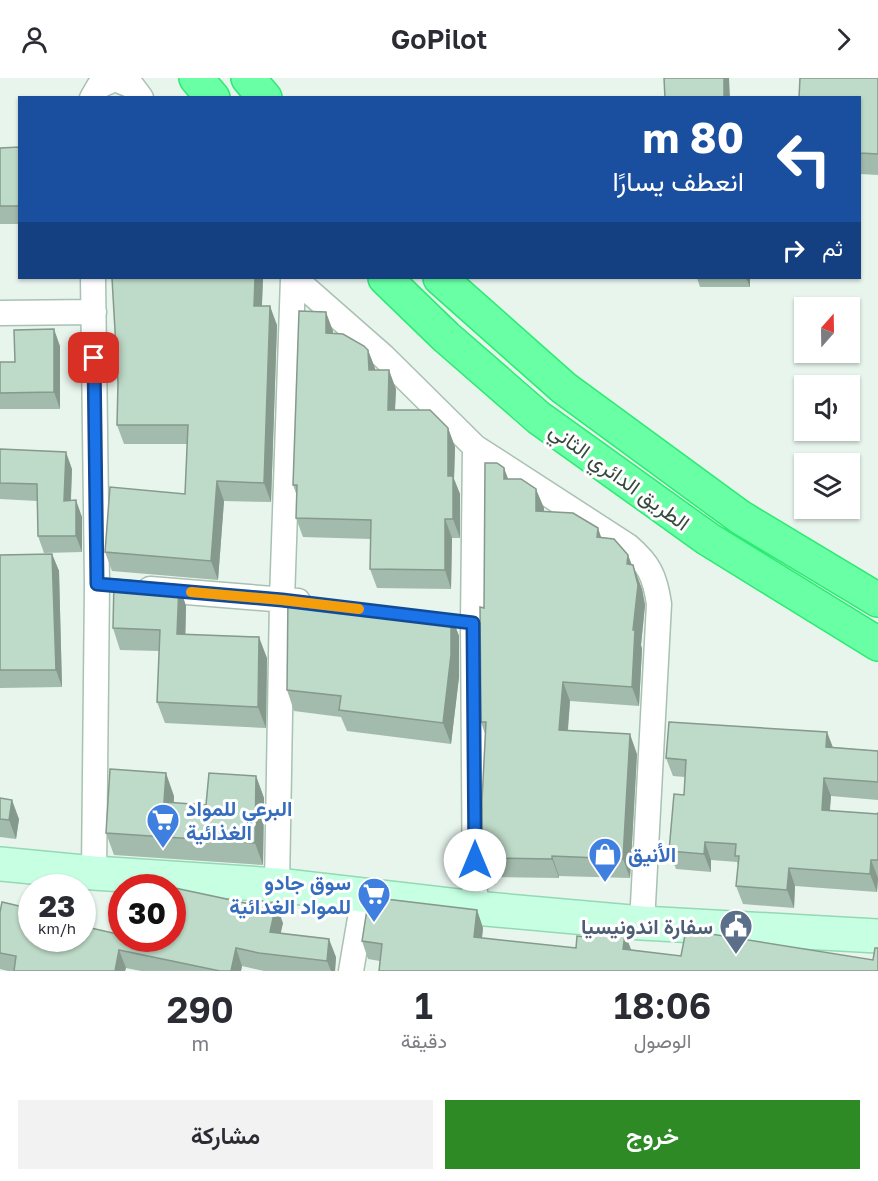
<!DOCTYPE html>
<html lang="ar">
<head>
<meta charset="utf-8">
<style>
  body { margin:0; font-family:"Golos Text",Vazirmatn,sans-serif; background:#f2f2f3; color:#2b2b33; direction:rtl; height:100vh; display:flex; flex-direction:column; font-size:22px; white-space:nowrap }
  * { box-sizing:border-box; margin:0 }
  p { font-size:20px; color:#7c7c81 }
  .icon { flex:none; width:33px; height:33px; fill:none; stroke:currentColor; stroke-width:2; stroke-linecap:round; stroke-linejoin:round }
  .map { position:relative; height:893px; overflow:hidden; direction:ltr }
  .panel { display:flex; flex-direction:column; background:#fff; flex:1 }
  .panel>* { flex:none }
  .banner { position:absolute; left:18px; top:18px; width:843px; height:183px; border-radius:0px; box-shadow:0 2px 4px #0004; direction:rtl; background:#1a4fa0; color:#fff; overflow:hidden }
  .needle { width:39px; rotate:20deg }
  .controls { position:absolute; left:794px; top:219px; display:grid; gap:12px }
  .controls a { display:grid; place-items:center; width:66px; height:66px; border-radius:0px; background:#fff; box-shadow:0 2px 4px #0004; font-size:30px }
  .speed { position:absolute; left:18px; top:796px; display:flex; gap:12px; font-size:30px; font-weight:700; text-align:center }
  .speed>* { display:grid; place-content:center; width:78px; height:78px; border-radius:50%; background:#fff; box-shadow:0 2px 4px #0004; line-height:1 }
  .speed small { font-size:15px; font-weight:400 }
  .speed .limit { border:9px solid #d22; background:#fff; color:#111 }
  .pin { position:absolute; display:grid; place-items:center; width:51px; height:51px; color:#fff; margin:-26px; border-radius:12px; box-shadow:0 3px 9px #0006 }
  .me { position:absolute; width:66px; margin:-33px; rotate:0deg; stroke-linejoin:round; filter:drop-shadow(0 0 4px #0008) }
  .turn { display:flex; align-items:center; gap:21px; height:126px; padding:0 18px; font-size:27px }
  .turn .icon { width:78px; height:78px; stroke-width:2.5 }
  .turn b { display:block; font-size:42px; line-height:51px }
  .then { display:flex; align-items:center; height:57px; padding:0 18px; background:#0003; gap:12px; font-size:22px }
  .eta { display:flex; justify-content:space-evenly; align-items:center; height:102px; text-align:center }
  .eta b { font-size:36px; font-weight:600; line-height:42px }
  .button { display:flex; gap:12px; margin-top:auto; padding:12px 18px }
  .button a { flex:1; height:69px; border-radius:0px; background:#2d8a25; color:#fff; font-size:24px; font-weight:600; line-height:69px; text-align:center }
  .button a+a { background:#f2f2f3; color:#2b2b33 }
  header { display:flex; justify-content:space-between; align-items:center; height:78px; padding:0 18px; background:#fff; font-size:27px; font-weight:600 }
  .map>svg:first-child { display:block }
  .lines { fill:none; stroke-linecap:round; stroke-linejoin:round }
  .street-casing { stroke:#a9c1b2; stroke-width:27 }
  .secondary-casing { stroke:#93d9b4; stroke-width:36 }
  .highway-casing { stroke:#2cea72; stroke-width:36 }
  .street { stroke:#fff; stroke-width:24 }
  .secondary { stroke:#c7ffe3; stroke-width:33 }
  .highway { stroke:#68ffa5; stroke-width:33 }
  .wall { fill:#a3bbac }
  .shaded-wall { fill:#85998c }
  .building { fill:#bedac8; stroke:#85998c; stroke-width:1.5 }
  .route-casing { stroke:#114b97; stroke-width:15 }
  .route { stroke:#1a73e8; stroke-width:10 }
  .slow { stroke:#f59e0b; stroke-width:10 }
  .labels { text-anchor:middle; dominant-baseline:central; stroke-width:6; stroke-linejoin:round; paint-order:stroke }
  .street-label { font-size:21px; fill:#35493c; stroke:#fff }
  .shop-label { font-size:21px; font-weight:bold; fill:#366cbe; stroke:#fff; text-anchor:start }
  .service-label { font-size:21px; font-weight:bold; fill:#4e5e75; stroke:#fff; text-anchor:end }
</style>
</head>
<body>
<header><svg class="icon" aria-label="forward" viewBox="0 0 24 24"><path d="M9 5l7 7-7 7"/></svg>GoPilot<svg class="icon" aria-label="person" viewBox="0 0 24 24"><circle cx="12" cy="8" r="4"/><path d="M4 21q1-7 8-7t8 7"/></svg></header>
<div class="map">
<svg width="878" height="893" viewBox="0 0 878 893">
  <rect width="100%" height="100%" fill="#e7f5ed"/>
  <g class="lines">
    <defs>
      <path id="street" d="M92,20L99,8L115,1L132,8L141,20
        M93,200L97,506L94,795
        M294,200L384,279L475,369L628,468C649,486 655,498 659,526L642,845
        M0,235L94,234
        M150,511L298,523
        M277,807L282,522L293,200
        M475,830L473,545L475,369
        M351,893L364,817"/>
      <path id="secondary" d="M0,786L94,795L277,807L475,830L642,845L878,858"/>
      <path id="highway" d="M196,0L213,20
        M248,0L265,20
        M385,200L446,259L539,340L708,461L878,566
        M440,200L564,310L740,439L878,522"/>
    </defs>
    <use href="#street" class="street-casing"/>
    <use href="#secondary" class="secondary-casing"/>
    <use href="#highway" class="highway-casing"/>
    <use href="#street" class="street"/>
    <use href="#secondary" class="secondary"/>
    <use href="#highway" class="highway"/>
  </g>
  <path class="wall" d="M878,0V97L860,96V20Z
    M20,69V146H0V70Z
    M112,200H263L262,228L277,247L271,424L224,423L218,502L112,493L105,474L185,416L187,366H124L117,347L118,305Z
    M697,200H750V209H700Z
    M333,253V256L368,272L375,292L396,311L395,332L448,350L455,369L454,401L460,416V460H452L451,511L377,510L370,491L371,461L303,459L296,440L297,418L293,407Z
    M60,268V331H0V284H15Z
    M0,371L72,391L71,422L82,439V474L44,475L38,458L37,423L0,421Z
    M504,390L508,401L544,430V433L601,460L628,477L642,511L645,527L641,567L642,571L639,628L570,623L568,653L637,676L630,800L559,798V800L489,799L482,780L485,656L481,644L484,530Z
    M52,476L59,493L62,609L0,610V477Z
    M179,507L186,528L185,556L267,580L266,650L165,645L157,624L159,573L120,572L113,550Z
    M451,537L459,558V599L451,666L347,653L341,639L294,633L287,612Z
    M833,669L878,673V722L831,718L830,733L878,736V734V800L877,814L795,808L794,830L743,826L736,808L738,787L737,784L711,782V794L676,791L669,773L684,717L685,699L673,698L666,680Z
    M256,698L264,720L263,787L114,777L106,755L174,718V725L206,727Z
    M0,720L19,741L16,761L0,759Z
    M477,832L483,850L482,860L576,870L591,860L625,856L631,872L681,878L878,893L380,883L368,881L362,863Z
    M0,834L32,861H122L283,845L280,855L336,879L335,893H264L242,888L241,893H141L126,890L125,893H8L0,891Z"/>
  <path class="shaded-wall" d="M724,0H729L730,20H724Z
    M255,200H263L261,247L254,228Z
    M746,200H750V209Z
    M270,228L277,247L271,424L264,405Z
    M326,234L333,253V274L326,255Z
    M54,251L60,268V331L54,314Z
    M368,272L375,290L376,310L369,292Z
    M389,292L396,311L394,350L388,332Z
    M448,350L455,369L454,401L460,416V460L453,441L448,398Z
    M66,374L72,391L70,439L64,423Z
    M504,390L511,409L504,401Z
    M217,403L224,423L218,502L211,483Z
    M536,411L544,430L543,452L536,433Z
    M76,422L82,439V474L76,458Z
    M445,441L452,460L451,511L445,492Z
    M598,450L605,470L597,459Z
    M52,476L59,493L62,609L56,592Z
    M628,477L635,497L627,486Z
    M633,487L642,511L645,527L641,567L642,571L639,628L632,609Z
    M179,507L186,528L185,577L177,556Z
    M451,537L459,558V599L451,666L443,645Z
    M259,559L267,580L266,650L258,629Z
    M563,604L570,623L566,672L559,652Z
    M827,654L834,672L826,669Z
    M630,656L637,676L630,800L623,781Z
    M166,695L174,718L172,747L164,724Z
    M256,698L264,720L263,787L255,765Z
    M824,700L831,718L828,750L822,732Z
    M12,722L19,741L16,761L9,742Z
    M705,764L711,782V794L704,776Z
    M552,778L559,798V800L552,781Z
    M871,782L878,800L877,814L870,796Z
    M789,790L795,808L794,830L787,812Z
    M276,826L283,845L277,872L270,854Z
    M477,832L483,850L480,877L474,859Z
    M625,856L632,874L623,871Z
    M329,861L336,879L335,893H331L327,883Z
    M236,870L242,888L241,893H231Z
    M119,872L126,890L125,893H115Z"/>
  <path class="building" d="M664,0H724V20H665Z
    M800,0H878V76L860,75V20H799Z
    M20,69V128H0V70Z
    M112,200H255L254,228H270L264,405L217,403L211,483L105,474L110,409L185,416L188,347H117L118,305Z
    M299,233L326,234V255L343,256L364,268L368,272L369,292H389L388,332H430L448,350V398H453V441H445V492L370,491L371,442L296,440L297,407H293Z
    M54,251V314L0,315V284H15L14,252Z
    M0,371L66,374L64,423L76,422V458H38L37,406L0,405Z
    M485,385H497L504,390V401H521L536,411V433L573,435L598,450L597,459L614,461L628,477L627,486L633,487L638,507L633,552H635L632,609L563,604L559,652L630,656L623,781L552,778V781L482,780V722L486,644H481L480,529L484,530Z
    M52,476L56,592H0V477Z
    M114,501L179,507L177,556L259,559L258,629L157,624L160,552L113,550Z
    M288,517L451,537V577L443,645L339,632L341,618L287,612Z
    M669,644L827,654L826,669L878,673V704L824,700L822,732L878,736V734V782H871L870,796L789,790L787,812L736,808L739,778H735L736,766L705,764L704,776L669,773L674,716L684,717L686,682L666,680Z
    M110,691L166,695L164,724L206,727L209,695L256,698L255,765L106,755Z
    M0,720L12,722L9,742L0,741Z
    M142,803L255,827L256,822L276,826L270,854L329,861L327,883L259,875L236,870L231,893H220L119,872L115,893H14L16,878L0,875V834L2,824L32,831V861H82V848L122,857V861H172V810H141Z
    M369,819L477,832L474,859L576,870L577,858L591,860L592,852L625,856L623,871L681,878L686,852L873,882L875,870H878V893H379L382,866L362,863Z"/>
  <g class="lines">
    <defs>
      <path id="route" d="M94,280L97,506L282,522L473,545L475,782"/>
    </defs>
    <use href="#route" class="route-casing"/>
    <use href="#route" class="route"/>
    <path class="slow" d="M191,514L282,522L359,531"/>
  </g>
  <defs>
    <symbol id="supermarket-pin" viewBox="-11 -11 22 30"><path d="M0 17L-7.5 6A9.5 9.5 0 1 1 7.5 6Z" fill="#3f7fe0" stroke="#fff"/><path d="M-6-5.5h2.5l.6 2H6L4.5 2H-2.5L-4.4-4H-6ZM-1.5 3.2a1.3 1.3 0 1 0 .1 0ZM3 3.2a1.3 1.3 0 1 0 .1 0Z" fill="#fff"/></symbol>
    <symbol id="shop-pin" viewBox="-11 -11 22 30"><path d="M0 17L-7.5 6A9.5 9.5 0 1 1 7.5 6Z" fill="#3f7fe0" stroke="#fff"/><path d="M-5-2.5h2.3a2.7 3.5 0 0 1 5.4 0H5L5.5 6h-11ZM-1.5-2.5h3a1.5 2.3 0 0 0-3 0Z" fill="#fff"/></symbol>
    <symbol id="civic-pin" viewBox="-11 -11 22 30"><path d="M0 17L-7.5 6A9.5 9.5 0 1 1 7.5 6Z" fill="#5c6f8a" stroke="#fff"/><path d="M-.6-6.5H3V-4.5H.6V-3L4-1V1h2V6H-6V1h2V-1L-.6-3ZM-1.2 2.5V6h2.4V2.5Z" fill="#fff"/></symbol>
  </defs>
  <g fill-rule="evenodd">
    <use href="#supermarket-pin" x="144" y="723" width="38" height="52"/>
    <use href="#shop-pin" x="586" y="757" width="38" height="52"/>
    <use href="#supermarket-pin" x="355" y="797" width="38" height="52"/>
    <use href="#civic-pin" x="717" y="829" width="38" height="52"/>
  </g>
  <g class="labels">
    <g class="street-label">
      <text transform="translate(620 398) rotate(36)">الطريق الدائري الثاني</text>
    </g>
    <g class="shop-label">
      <text x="186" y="730">البرعي للمواد<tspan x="186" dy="24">الغذائية</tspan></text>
      <text x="628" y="776">الأنيق</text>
      <text x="351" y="804" text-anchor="end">سوق جادو<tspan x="351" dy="24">للمواد الغدائية</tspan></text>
    </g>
    <g class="service-label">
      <text x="713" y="848">سفارة اندونيسيا</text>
    </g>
  </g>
</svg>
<div class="controls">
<a><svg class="needle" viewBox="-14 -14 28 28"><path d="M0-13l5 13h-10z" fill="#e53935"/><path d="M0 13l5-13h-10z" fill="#7c7c81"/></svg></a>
<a><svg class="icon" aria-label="sound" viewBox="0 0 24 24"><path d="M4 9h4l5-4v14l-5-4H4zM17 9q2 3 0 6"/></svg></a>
<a><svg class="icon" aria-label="layers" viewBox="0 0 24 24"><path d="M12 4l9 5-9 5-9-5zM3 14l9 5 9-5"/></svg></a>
</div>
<div class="speed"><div>23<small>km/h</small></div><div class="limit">30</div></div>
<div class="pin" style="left:94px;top:280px;background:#d93025"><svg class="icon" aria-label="arrive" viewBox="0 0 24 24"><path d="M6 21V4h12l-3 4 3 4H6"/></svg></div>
<svg class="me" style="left:475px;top:782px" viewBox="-20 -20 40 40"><circle r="19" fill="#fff"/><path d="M0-13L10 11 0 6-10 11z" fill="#1a73e8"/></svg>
<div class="banner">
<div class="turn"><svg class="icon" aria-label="left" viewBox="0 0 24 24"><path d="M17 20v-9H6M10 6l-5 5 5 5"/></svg><div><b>80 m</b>انعطف يسارًا</div></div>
<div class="then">ثم<svg class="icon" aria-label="right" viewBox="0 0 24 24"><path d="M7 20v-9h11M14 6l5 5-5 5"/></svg></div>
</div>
</div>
<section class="panel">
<div class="eta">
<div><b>18:06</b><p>الوصول</p></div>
<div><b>1</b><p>دقيقة</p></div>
<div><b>290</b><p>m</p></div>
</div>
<div class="button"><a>خروج</a><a>مشاركة</a></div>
</section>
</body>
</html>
